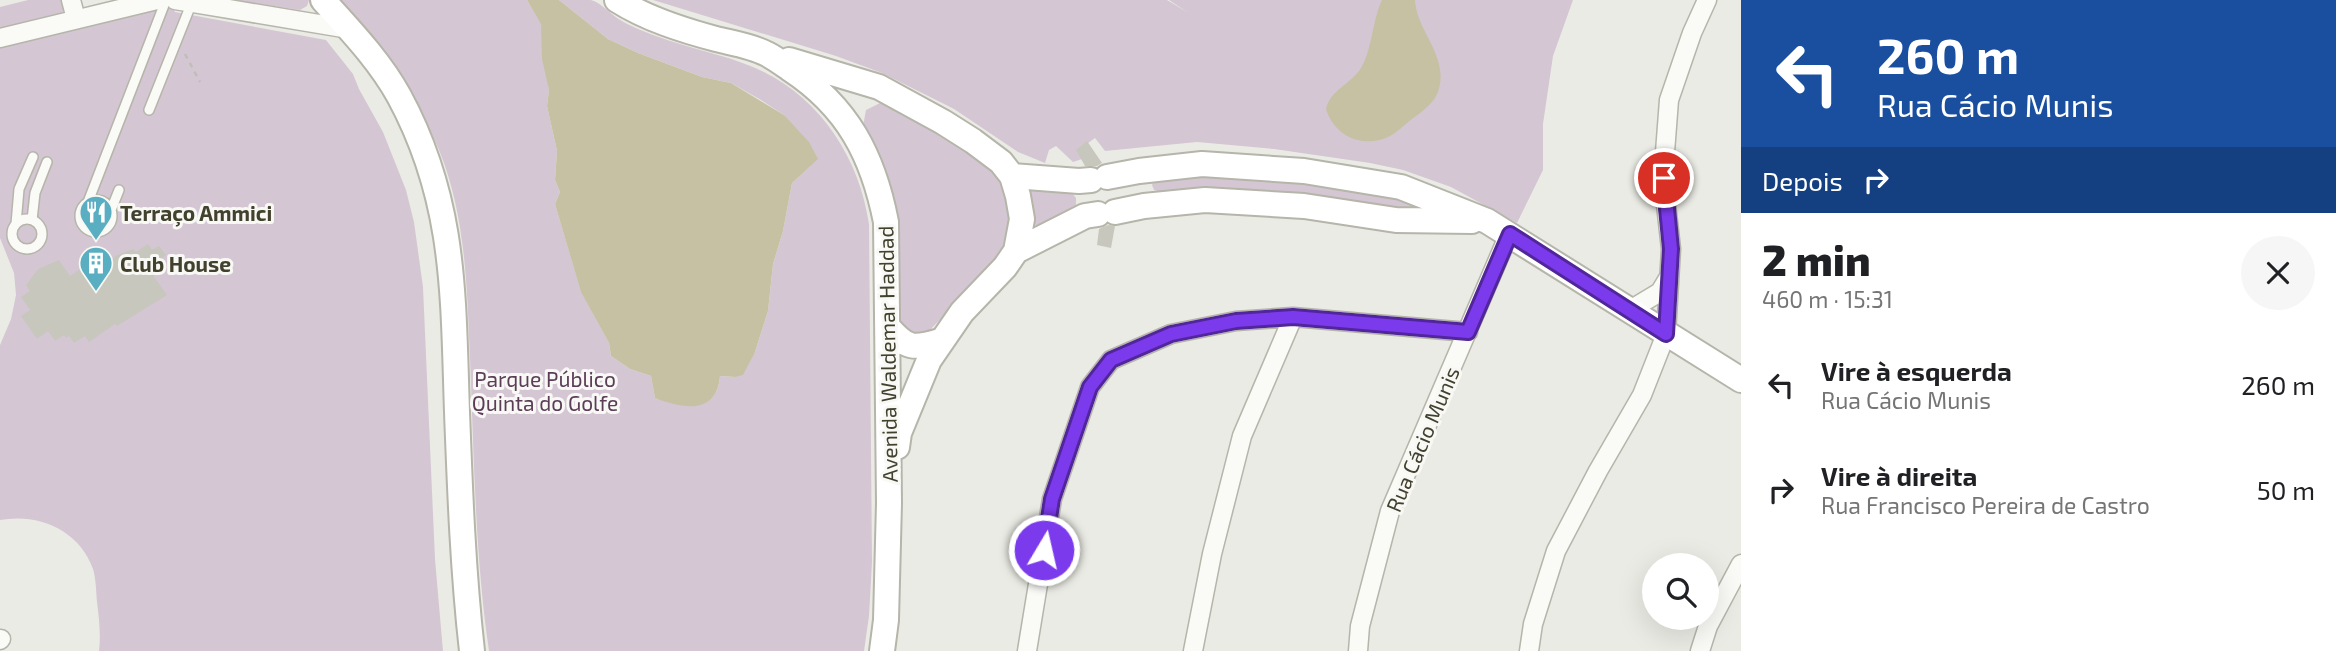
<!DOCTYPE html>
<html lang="pt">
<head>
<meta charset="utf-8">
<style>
  body { margin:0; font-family:"Exo 2",sans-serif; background:#f6f6f6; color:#202124; height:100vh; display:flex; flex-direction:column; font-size:26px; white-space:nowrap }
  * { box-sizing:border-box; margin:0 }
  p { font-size:23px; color:#757577 }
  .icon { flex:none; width:38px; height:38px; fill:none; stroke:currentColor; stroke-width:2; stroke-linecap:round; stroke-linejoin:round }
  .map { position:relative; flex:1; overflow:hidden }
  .sheet { display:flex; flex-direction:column; background:#fff; width:595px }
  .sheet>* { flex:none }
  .guide { background:#1a4fa0; color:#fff; overflow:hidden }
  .fabs { position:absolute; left:1642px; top:553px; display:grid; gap:14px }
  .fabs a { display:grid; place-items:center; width:77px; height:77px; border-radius:50%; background:#fff; box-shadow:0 7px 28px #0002; font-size:35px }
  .pin { position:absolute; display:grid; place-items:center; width:60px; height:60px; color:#fff; margin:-30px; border:4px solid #fff; border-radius:50%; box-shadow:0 2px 7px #0007 }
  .me { position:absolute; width:77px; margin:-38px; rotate:9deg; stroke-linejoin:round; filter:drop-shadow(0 0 5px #0008) }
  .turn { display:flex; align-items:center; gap:24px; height:147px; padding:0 21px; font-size:32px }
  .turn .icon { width:91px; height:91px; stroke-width:2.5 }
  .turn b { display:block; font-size:49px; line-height:60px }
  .then { display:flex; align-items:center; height:66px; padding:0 21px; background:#0003; gap:14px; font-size:26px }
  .round { display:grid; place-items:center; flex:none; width:74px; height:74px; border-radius:37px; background:#f6f6f6 }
  .overview { display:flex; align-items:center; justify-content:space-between; height:119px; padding:0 21px }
  h1 { font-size:42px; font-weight:800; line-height:52px }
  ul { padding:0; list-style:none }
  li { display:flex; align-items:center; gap:21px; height:105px; padding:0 21px }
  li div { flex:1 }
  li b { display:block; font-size:26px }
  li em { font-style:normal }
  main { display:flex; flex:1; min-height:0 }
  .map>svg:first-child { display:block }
  .green { fill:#d4c7d3 }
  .water { fill:#c7c1a4 }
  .building { fill:#c7c7bd }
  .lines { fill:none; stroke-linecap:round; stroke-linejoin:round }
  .lane-casing { stroke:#b5b5aa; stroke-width:12 }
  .street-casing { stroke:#b5b5aa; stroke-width:21 }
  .secondary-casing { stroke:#b5b5aa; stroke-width:28 }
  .path { stroke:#bfbfb7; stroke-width:2.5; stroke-dasharray:5 5; stroke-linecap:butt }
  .lane { stroke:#fafaf7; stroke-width:9 }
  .street { stroke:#fafaf7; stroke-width:18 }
  .secondary { stroke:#fff; stroke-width:24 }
  .route-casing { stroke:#51269a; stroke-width:18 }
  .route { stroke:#7c3aed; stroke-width:12 }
  .labels { text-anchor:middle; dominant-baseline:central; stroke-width:6; stroke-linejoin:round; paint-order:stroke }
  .poi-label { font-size:21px; font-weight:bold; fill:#42412e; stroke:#f8f8f5; text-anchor:start }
  .street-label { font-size:21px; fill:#42412e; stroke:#f8f8f5 }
  .park-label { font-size:21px; fill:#5c3d58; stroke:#f8f8f5 }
</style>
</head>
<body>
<main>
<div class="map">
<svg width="1741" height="651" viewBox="0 0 1741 651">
  <rect width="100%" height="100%" fill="#ebebe5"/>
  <path class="green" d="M28,0H65V9L60,15L0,30V7Z
    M169,0L175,12L326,40L353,74L359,89L383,132L406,190L414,222L423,287L435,559L443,651H99C101,635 99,618 97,602C96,591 96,579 93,569C79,530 39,513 0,520V345L11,319L16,295L14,273L0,238V47L155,9Z
    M235,0H309L307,6L300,10Z
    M339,0H527L541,23L549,90L547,106L557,151L555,180L560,192L555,204L581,291L609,343L611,356L630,369L651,376L655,398C682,405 717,416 720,376L735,377L755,352L768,311L773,264L783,231L792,183L810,166L784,115L761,100L731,83L702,77L638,53L608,39L559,0C568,0 582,0 591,0C602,3 612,16 622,21C632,27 645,32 656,36C688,48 722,54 753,67C818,94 859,156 869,224L872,562L869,616L864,651H489C475,555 474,456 470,359C467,289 466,216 439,150C416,93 376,48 339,0Z
    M653,0H1167L1187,12L1169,0H1573L1553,56L1543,124V170L1517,223L1451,187L1403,170L1370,163L1274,149L1197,142L1105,151L1095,138L1080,149L1085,158L1073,162L1056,146L1049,150L1045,163L1018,152L954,109L882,73L836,56Z
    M880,103L904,110L998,171L1011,201L1009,239L995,263L926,334L911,335L899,323L863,126L866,110Z
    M1219,173L1391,193L1447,215L1160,192L1154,190L1152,185L1154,180Z
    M1030,189L1072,193L1076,198V205L1037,226L1033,223Z"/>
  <path class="water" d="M527,0H559L608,39L638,53L702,77L731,83L784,115L809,142L818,159L792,183L783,231L773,264L768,311L755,352L743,375L735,377L720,376C717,415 683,409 655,398L651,376L630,369L611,356L609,343L581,292L555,204L560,192L555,180L557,151L547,106L549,90L542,59L541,24Z
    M1382,0H1415C1417,33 1450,56 1438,92C1434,103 1422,112 1412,119C1404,125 1396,134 1386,138C1360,148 1334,135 1326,109C1330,90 1351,84 1361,68C1373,47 1372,21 1382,0Z"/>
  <path class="building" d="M1087,141L1102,163L1097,166H1085L1076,150Z
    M1108,225L1115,226L1111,248L1097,245L1099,229Z
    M148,244L152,250L159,246L166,255L159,260L164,266L152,274L167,295L117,326L115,324L89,342L85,336L74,343L69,336L66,338L64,335L55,341L48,331L37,339L21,316L30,310L21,297L30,291L26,285L38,269L59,260L70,276L87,264L97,278L115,256L133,249L136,252Z"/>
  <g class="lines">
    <defs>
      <path id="lane" d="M149,110L192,2
        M80 216a16 16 0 1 1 32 0a16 16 0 1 1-32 0Z
        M88,202L166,0
        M111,210L119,190
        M12 234a15 15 0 1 1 30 0a15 15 0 1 1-30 0Z
        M32,220L35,193L47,162
        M16,224L19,189L33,157"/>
      <path id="street" d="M71,0L76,19
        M175,0L349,29
        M0,38L157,0
        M1630,310L1660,292L1669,277
        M0,640L1,639
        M1027,651L1052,499L1090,387L1111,360L1171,334L1236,321L1293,317L1468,332
        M1193,651L1212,554L1242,436L1293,317
        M1358,651L1360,626L1390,511L1509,234
        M1529,651L1533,624L1556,551L1598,471L1642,395L1666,334L1671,249L1663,178L1669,100L1692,33L1707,0
        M1700,651L1708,626L1741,564"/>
      <path id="secondary" d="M323,0C350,30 379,60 399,96C456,201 453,296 457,412C460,492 463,572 472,651
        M617,0C647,19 682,30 716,39C732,43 752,46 767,54C775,58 783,64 790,69C848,107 873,156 886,222L889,503L886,620L882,651
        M789,60L879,87L943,122L973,141L1001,162L1012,176L1018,196L1022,219L1016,251L1005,267L962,312L929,360L899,433L897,447
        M1012,176L1079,181L1091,180
        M1107,177L1139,171L1202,164L1304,171L1401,187L1487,221L1741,380
        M1115,212L1144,206L1205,200L1304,206L1396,220L1472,221
        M1016,251L1085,216L1098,214
        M888,327C907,349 913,349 940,341"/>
    </defs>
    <use href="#lane" class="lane-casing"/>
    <use href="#street" class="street-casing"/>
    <use href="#secondary" class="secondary-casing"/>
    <path class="path" d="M185,54L200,82"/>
    <use href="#lane" class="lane"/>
    <use href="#street" class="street"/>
    <use href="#secondary" class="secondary"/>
  </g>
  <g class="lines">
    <defs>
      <path id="route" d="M1044,550L1052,499L1090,387L1111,360L1171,334L1236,321L1293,317L1468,332L1510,234L1666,334L1671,249L1664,178"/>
    </defs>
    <use href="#route" class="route-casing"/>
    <use href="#route" class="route"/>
  </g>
  <defs>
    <symbol id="restaurant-pin" viewBox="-11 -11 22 30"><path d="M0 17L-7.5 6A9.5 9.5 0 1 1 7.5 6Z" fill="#59afc1" stroke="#f8f8f5"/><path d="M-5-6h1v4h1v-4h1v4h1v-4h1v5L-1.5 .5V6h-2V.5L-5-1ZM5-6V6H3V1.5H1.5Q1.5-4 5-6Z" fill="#fff"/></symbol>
    <symbol id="building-pin" viewBox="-11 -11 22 30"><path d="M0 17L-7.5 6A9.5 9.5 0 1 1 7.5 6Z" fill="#59afc1" stroke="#f8f8f5"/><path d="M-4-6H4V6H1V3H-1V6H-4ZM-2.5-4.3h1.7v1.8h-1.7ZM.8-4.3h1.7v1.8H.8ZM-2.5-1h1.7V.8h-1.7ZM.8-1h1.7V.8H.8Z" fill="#fff"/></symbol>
  </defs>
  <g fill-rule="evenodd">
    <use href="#restaurant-pin" x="77" y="193" width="38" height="52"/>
    <use href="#building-pin" x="77" y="244" width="38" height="52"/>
  </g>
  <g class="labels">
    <g class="poi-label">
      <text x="120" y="212">Terraço Ammici</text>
      <text x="120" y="263">Club House</text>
    </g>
    <g class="street-label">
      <text transform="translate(887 354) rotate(-91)">Avenida Waldemar Haddad</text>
      <text transform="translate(1422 439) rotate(-67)">Rua Cácio Munis</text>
    </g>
    <g class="park-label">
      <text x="545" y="378">Parque Público<tspan x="545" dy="24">Quinta do Golfe</tspan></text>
    </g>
  </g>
</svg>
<div class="fabs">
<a><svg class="icon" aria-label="search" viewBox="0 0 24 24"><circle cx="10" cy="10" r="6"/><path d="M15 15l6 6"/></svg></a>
</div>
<div class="pin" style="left:1664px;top:178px;background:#d93025"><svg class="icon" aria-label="arrive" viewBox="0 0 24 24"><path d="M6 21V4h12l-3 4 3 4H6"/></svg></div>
<svg class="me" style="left:1044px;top:550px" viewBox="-20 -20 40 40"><circle r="17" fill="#7c3aed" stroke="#fff" stroke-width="3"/><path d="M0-11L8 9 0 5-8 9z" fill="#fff"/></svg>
</div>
<section class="sheet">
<div class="guide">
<div class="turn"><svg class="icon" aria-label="left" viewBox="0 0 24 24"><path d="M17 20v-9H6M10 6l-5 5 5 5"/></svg><div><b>260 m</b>Rua Cácio Munis</div></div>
<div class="then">Depois<svg class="icon" aria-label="right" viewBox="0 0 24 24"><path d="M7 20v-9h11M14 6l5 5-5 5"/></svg></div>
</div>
<div class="overview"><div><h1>2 min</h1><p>460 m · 15:31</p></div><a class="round"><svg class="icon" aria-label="close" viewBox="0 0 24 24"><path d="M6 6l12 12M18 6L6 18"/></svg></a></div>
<ul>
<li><svg class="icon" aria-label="left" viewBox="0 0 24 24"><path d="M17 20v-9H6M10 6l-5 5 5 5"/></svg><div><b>Vire à esquerda</b><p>Rua Cácio Munis</p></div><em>260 m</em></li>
<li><svg class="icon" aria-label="right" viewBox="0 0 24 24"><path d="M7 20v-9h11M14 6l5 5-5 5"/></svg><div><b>Vire à direita</b><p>Rua Francisco Pereira de Castro</p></div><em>50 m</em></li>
</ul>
</section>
</main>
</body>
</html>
